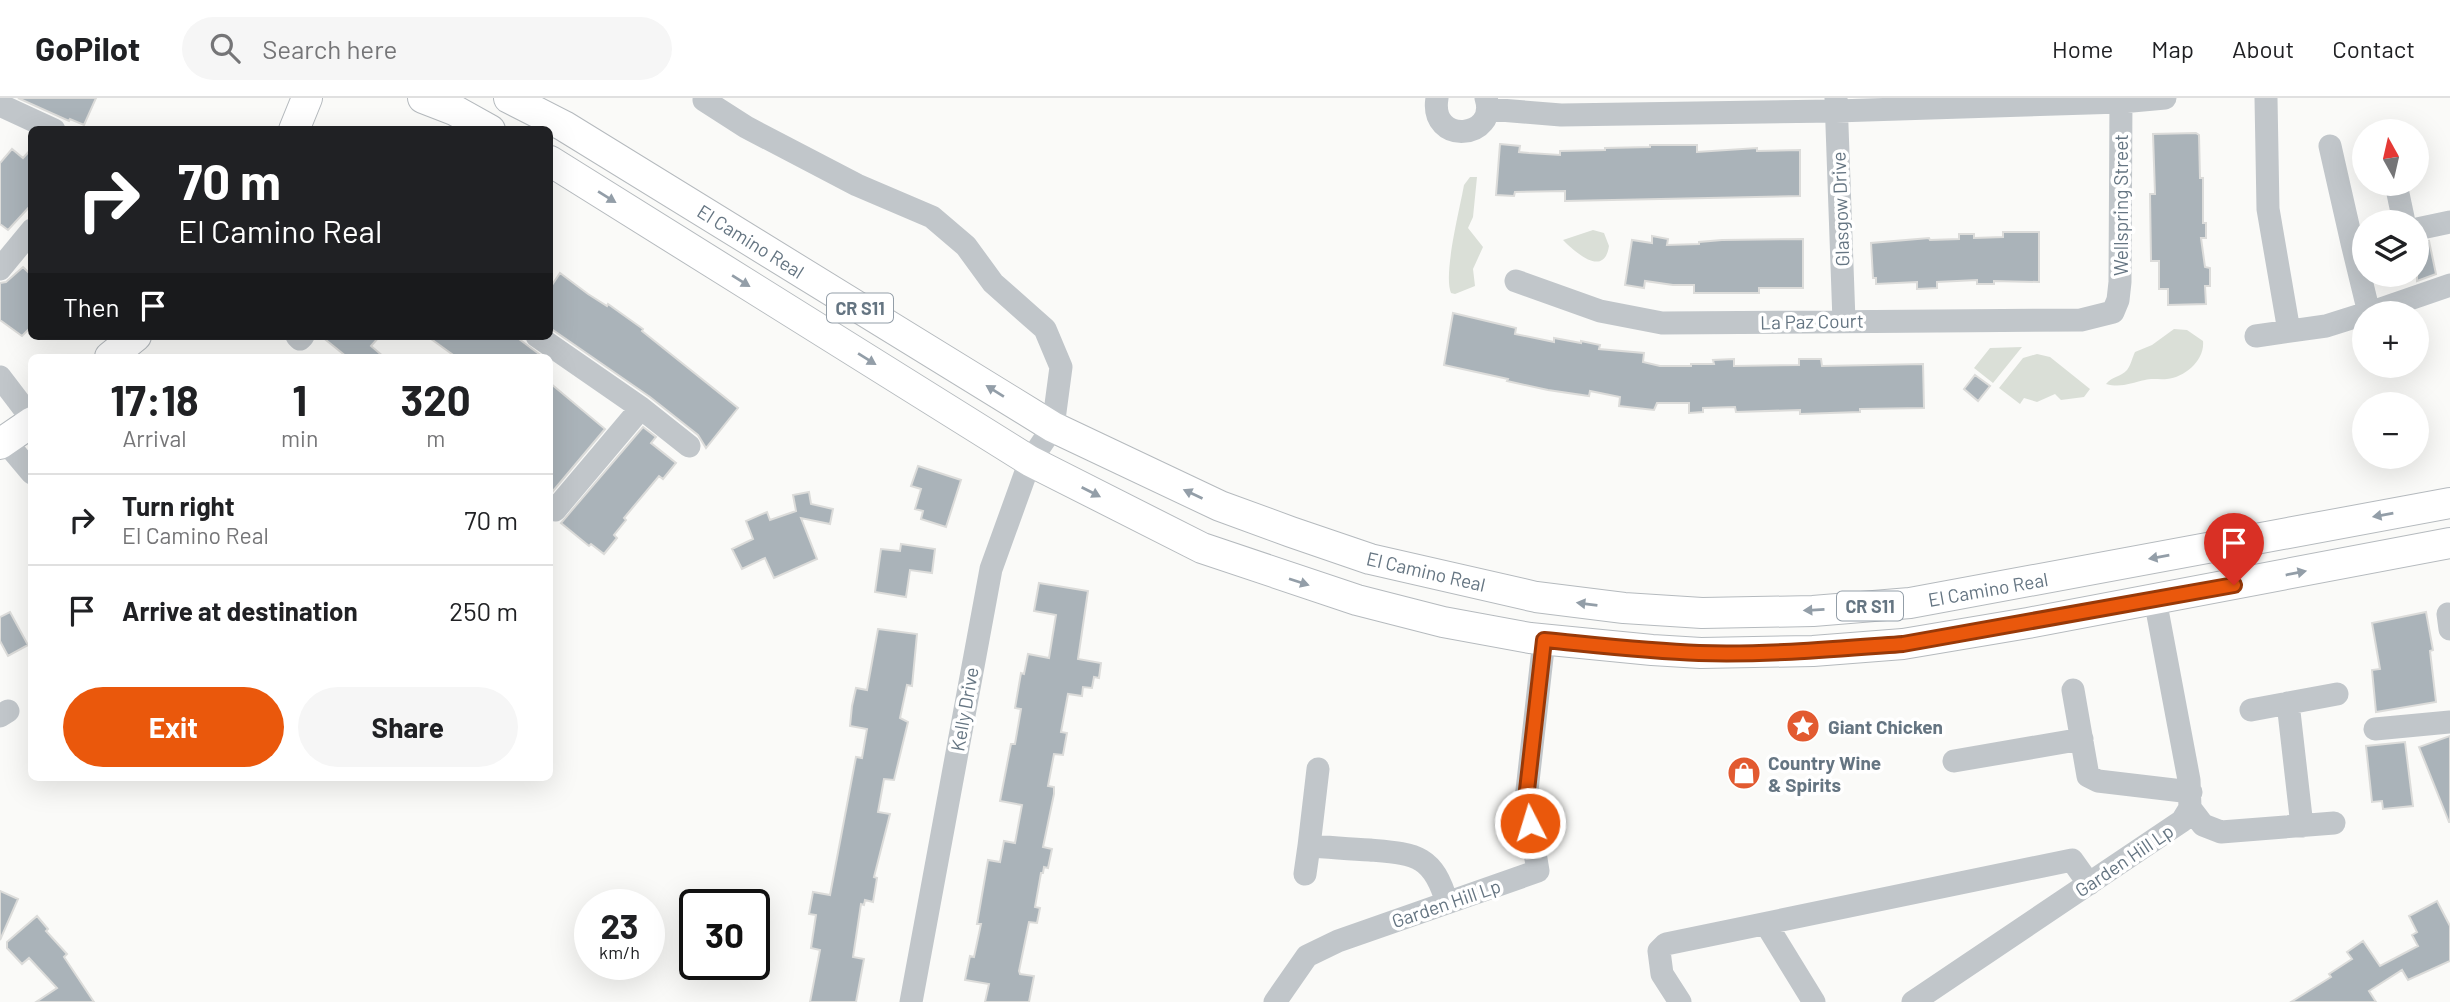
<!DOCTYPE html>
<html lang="en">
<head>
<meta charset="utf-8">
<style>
  body { margin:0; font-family:Barlow,sans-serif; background:#f6f6f6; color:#202124; height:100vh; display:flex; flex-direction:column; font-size:26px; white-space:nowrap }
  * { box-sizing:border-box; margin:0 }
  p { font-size:23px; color:#757577 }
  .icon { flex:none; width:38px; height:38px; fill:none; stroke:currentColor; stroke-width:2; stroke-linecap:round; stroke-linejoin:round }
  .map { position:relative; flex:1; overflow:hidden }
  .drawer { position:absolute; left:28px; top:256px; width:525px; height:427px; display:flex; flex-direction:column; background:#fff; border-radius:10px; box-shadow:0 7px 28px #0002 }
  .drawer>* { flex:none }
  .banner { position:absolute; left:28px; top:28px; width:525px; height:214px; border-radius:10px; box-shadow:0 7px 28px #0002; background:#202124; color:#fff; overflow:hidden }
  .needle { width:46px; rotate:352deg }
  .controls { position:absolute; left:2352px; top:21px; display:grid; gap:14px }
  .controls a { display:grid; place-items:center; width:77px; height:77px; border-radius:50%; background:#fff; box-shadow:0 7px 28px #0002; font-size:35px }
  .speed { position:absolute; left:574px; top:791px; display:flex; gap:14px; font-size:35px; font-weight:700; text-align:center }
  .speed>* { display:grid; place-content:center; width:91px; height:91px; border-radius:50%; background:#fff; box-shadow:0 7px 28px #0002; line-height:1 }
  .speed small { font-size:18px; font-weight:400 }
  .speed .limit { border:4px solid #111; border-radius:10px; background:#fff; color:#111 }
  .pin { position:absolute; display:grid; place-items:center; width:60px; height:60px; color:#fff; margin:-72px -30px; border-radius:50% 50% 50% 0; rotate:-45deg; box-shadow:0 0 7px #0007 }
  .pin .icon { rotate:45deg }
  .me { position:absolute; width:77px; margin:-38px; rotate:355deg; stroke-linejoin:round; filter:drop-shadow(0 0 5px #0008) }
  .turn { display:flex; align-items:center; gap:24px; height:147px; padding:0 35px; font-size:32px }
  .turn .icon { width:91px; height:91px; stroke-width:2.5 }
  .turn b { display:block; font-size:49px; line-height:60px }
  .then { display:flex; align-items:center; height:66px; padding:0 35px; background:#0003; gap:14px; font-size:26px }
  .eta { display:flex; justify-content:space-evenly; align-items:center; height:119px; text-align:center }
  .eta b { font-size:42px; font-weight:700; line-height:49px }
  .action { display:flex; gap:14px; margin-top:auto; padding:14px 35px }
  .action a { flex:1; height:80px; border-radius:42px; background:#ea580c; color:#fff; font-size:28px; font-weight:700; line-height:80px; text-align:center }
  .action a+a { background:#f6f6f6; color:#202124 }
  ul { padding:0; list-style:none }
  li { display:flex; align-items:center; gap:21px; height:91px; padding:0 35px; border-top:2px solid #e0e0e0 }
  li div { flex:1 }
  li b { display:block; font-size:26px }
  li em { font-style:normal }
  header { display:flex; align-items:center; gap:42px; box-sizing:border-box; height:98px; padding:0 35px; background:#fff; border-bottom:2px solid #e0e0e0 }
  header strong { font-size:33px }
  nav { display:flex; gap:38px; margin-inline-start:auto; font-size:24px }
  .search { width:490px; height:63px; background:#f6f6f6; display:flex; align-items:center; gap:18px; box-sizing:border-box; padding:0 24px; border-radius:38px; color:#757577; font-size:26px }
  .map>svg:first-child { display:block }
  .green { fill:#dadfd7 }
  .building { fill:#aab3b9; stroke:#dcdcda; stroke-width:2 }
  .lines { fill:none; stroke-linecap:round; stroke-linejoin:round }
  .major-casing { stroke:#b5babe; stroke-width:32 }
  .minor { stroke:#c1c6ca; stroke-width:23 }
  .major { stroke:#fff; stroke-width:30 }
  .oneway { fill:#939ea8 }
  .route-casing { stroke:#983908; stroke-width:18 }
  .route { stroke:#ea580c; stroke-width:12 }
  .labels { text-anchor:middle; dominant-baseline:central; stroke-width:7; stroke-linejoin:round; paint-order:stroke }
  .shield { fill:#fff; stroke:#939ea8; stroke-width:2 }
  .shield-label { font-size:18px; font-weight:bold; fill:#657582 }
  .street-label { font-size:19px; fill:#657582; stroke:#fff }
  .poi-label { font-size:19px; font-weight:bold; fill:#657582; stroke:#fff; text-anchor:start }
</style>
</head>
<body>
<header>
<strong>GoPilot</strong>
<div class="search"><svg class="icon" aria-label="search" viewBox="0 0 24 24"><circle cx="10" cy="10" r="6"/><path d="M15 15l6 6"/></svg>Search here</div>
<nav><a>Home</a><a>Map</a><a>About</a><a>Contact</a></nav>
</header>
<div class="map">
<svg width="2450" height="904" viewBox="0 0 2450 904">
  <rect width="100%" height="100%" fill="#fafaf8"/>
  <path class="green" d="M1470,79H1477L1473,119L1468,130L1483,149L1473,171L1475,188L1455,196L1451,195C1443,176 1460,110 1464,87Z
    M1593,132L1604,135L1609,148C1604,181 1574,153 1563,142Z
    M2174,231L2187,232L2203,243C2205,262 2185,279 2167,281C2160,282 2152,280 2145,282C2131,285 2121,290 2106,286C2112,278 2121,279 2127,272C2131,267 2132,260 2135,254L2152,247Z
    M2022,249L1993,285L1974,270L1990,250Z
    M2037,256L2050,259L2090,291L2084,299L2061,302L2055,296L2037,304L2024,300L2020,306L1999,290L2023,260Z"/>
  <path class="building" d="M18,0H96L84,27L70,21L69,23Z
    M2196,35L2199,37L2200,80H2203V125H2206V140H2201L2205,169L2210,170V188H2205L2206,206L2168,207V191H2159V163H2151L2150,96H2155L2153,36Z
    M1500,46L1520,48L1519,54L1529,55L1560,57V53L1605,52V50L1650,49V47H1697V54L1757,50V53L1800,52V98L1565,103V93L1515,94L1514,98L1496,97Z
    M32,50V106L8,132L0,126V65L12,51L23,60Z
    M2003,134H2039V184L1994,183V186H1977V182L1937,184V190L1917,191V184L1876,186V180H1873L1871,145L1929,140L1930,142L1959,141V136H1974V140L2003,139Z
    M1652,138L1668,141L1667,147L1699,146V144L1722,142L1803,141V190H1759V195H1694V187H1673L1645,183L1644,190L1625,187L1632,142L1652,145Z
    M2429,143L2436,176L2417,183V145Z
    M23,169L32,178V228L22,238L0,222V185L6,184Z
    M560,175L588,196L607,208L608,206L643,231L642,233L738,310L706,350L698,337L650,299L550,230V190Z
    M1453,215L1516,230L1515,236L1554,244V240L1581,245V243L1600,247L1599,251L1644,255L1643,264L1660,268H1691V266H1714L1713,262L1734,261V268L1799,267V261H1821L1822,268L1923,266L1924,310L1860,311V314L1800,316V312L1736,314L1735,309L1703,310V314L1689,315V305H1657L1654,312L1619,308L1620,299L1590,293L1589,298L1548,292L1507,283L1508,281L1444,267Z
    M321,238H380L371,248L384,259H347Z
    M427,238H515L543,259H456Z
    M1975,277L1990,288L1978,303L1964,291Z
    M550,285L605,331L553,393L550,390Z
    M643,329L656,339L651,345L676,365L663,381L659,378L624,420L626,422L614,437L617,440L604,456L591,446L589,448L561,425Z
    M918,368L961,382L946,429L921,421L923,413L915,411L921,391L911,388Z
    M809,394L811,406L833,411L830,426L801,420L817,461L774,480L765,460L742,471L732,451L753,441L746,423L767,414L770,422L796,413L793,397Z
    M901,446L935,451L932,475L910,472L906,499L875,494L881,451L900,453Z
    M1039,485L1088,493L1078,561L1101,565L1099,580L1094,579L1092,590L1083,589L1082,598L1068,596L1061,634L1067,635L1063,657L1054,656L1048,688L1054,689V696L1043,749L1052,751L1048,770L1044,769L1043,775H1041L1035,809L1040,810L1037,825L1029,824L1019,873L1020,876L1034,878L1029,904H985L989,886L965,882L970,858L974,859L981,826H977L988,762L1000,764L1004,743L1015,745L1022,707L1000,703L1011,646H1015L1021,611L1015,610L1021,575L1024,576L1028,556L1049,560L1056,517L1034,513Z
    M10,514L28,547L8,558L0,543V519Z
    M2426,514L2433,552L2430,553L2436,604L2376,614L2372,572L2380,571L2372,525Z
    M878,531L917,536L912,588L907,587L900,620L908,624L894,682L884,681L878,714L890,716L874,779L877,780L873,804L865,802L864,807L861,806L853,859L864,861L856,904H810L820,852L811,850L816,817L809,816L813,794L830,797L856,659L862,660L867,631L850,628L852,608L856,590L867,592Z
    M2450,638V724H2449L2419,649Z
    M2405,644L2413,708L2383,711L2382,703L2372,704L2366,648Z
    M0,793L18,801L0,842Z
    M2437,803L2450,828V863L2408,882L2402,872L2369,893L2376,904H2291L2331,879L2329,876L2352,861L2347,854L2363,843L2380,868L2418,848L2412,837L2417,834L2409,818Z
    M37,818L48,831L46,833L67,856L64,859L94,904H36L57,890L29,860L22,866L7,850V844Z"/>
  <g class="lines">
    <defs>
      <path id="major" d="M423,0L454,12L490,32
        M509,0L564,28L1053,329L1220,408L1291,434L1370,461L1536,499L1624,510L1702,515L1813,513L1910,505L2450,405
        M294,32L307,0
        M550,63L1030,363L1202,450L1357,502L1443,524L1530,540L1652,552L1701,555L1813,553L1903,546L2028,525L2450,445
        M110,259L136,238
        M0,346L32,324"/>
    </defs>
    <use href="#major" class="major-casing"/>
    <path class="minor" d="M1437,0C1429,48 1499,41 1486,0
      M1836,0L1844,223
      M2266,0L2268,111L2289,233
      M704,2L746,29L857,87L932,119L966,148L993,185L1045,231L1061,269L1053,329L1030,363L991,471L911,904
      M0,7L54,32
      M1488,11L1561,17L1836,13L2121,4L2165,0
      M2330,48L2352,145L2364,143
      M2396,86L2404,124
      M2417,131L2450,124
      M2352,145L2369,215L2450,187
      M0,171L32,132
      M1516,183L1600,213L1662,225L2081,222L2113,214L2118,202L2120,184L2121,0
      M297,238L300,241L303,238
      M537,238L641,310L689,348
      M2256,238L2326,228L2364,216
      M0,279L32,321
      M5,343L32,375
      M555,412L641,310
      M2448,516L2450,531
      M2073,592L2088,678L2098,683L2191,694
      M2288,605L2302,728
      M2251,612L2337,596
      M0,618L8,613
      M2375,631L2450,624
      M1954,663L2082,641
      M1318,671L1309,748C1329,749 1349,751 1370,752C1415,756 1433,756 1447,805
      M2190,710L2203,727L2221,734L2334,725
      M1305,776L1309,748
      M1766,826L1814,904
      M1275,904L1307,858L1338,843L1538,773L1526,701L1544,542
      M1680,904L1662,876L1659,853L1666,846L2072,762L2089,786
      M1913,904L2182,723L2190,710L2189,682L2155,501"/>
    <use href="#major" class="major"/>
  </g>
  <defs><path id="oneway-solid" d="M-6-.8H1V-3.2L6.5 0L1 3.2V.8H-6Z" transform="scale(1.75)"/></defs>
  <g class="oneway">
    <use href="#oneway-solid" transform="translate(607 99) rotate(32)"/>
    <use href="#oneway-solid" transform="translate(741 183) rotate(32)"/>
    <use href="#oneway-solid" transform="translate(867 261) rotate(32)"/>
    <use href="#oneway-solid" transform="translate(995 293) rotate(-148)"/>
    <use href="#oneway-solid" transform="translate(1091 394) rotate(27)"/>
    <use href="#oneway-solid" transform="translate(1193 396) rotate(-155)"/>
    <use href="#oneway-solid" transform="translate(2383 417) rotate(170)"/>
    <use href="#oneway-solid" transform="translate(2159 459) rotate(170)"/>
    <use href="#oneway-solid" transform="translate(2296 475) rotate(-11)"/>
    <use href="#oneway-solid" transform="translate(1299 484) rotate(18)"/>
    <use href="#oneway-solid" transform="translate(1587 506) rotate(-173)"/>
    <use href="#oneway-solid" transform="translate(1814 512) rotate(177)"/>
  </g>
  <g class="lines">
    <defs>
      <path id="route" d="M1530,725L1526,701L1544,542C1596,547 1647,553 1699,555C1768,557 1836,551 1903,546L2234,487"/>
    </defs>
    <use href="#route" class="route-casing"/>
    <use href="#route" class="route"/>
  </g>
  <defs>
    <symbol id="sight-disc" viewBox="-11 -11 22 22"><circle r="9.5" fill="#e25a30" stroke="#fff"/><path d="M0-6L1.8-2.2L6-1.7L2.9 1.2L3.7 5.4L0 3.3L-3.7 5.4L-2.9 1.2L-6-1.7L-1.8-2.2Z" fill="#fff"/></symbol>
    <symbol id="shop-disc" viewBox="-11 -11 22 22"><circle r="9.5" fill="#e25a30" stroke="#fff"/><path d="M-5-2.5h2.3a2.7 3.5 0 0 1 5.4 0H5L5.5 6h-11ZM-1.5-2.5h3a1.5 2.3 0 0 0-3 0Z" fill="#fff"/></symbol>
  </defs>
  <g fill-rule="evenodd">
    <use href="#sight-disc" x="1784" y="609" width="38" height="38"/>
    <use href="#shop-disc" x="1725" y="656" width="38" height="38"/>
  </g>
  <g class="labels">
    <g class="shield">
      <rect x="827" y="195.5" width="66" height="29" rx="5"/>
      <rect x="1837" y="493.5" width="66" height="29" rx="5"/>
    </g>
    <g class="shield-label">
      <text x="860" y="210">CR S11</text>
      <text x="1870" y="508">CR S11</text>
    </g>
    <g class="street-label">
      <text transform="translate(2120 107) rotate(-90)">Wellspring Street</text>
      <text transform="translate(1840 111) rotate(-92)">Glasgow Drive</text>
      <text transform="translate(751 143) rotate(32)">El Camino Real</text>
      <text transform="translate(1812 223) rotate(-1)">La Paz Court</text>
      <text transform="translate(1426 473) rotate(13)">El Camino Real</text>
      <text transform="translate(1988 491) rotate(-10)">El Camino Real</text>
      <text transform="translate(964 611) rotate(-80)">Kelly Drive</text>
      <text transform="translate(2124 762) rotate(-34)">Garden Hill Lp</text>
      <text transform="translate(1446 805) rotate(-19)">Garden Hill Lp</text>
    </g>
    <g class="poi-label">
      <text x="1828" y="628">Giant Chicken</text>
      <text x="1768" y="664">Country Wine<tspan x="1768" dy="22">&amp; Spirits</tspan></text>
    </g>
  </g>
</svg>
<div class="controls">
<a><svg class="needle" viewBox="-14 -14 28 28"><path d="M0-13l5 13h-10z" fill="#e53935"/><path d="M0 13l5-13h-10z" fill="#757577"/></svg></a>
<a><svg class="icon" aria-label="layers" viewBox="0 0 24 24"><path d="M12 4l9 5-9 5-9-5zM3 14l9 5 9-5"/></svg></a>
<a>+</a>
<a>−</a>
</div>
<div class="speed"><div>23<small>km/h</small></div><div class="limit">30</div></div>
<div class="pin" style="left:2234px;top:487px;background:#d93025"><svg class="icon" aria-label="arrive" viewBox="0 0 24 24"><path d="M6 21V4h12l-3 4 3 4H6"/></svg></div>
<svg class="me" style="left:1530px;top:725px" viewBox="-20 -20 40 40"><circle r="17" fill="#ea580c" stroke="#fff" stroke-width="3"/><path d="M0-11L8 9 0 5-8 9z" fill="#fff"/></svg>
<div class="banner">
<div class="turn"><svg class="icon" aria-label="right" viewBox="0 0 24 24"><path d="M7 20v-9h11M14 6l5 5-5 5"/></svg><div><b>70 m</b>El Camino Real</div></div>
<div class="then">Then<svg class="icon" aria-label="arrive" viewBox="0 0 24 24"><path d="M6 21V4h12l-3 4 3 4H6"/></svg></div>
</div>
<section class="drawer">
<div class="eta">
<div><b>17:18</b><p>Arrival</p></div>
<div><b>1</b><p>min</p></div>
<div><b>320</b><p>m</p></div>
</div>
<ul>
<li><svg class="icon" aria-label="right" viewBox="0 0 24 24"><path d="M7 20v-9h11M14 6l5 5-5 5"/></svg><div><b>Turn right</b><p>El Camino Real</p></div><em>70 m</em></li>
<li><svg class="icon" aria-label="arrive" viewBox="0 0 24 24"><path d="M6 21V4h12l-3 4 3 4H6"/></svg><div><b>Arrive at destination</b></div><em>250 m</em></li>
</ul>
<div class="action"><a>Exit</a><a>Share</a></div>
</section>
</div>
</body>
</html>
